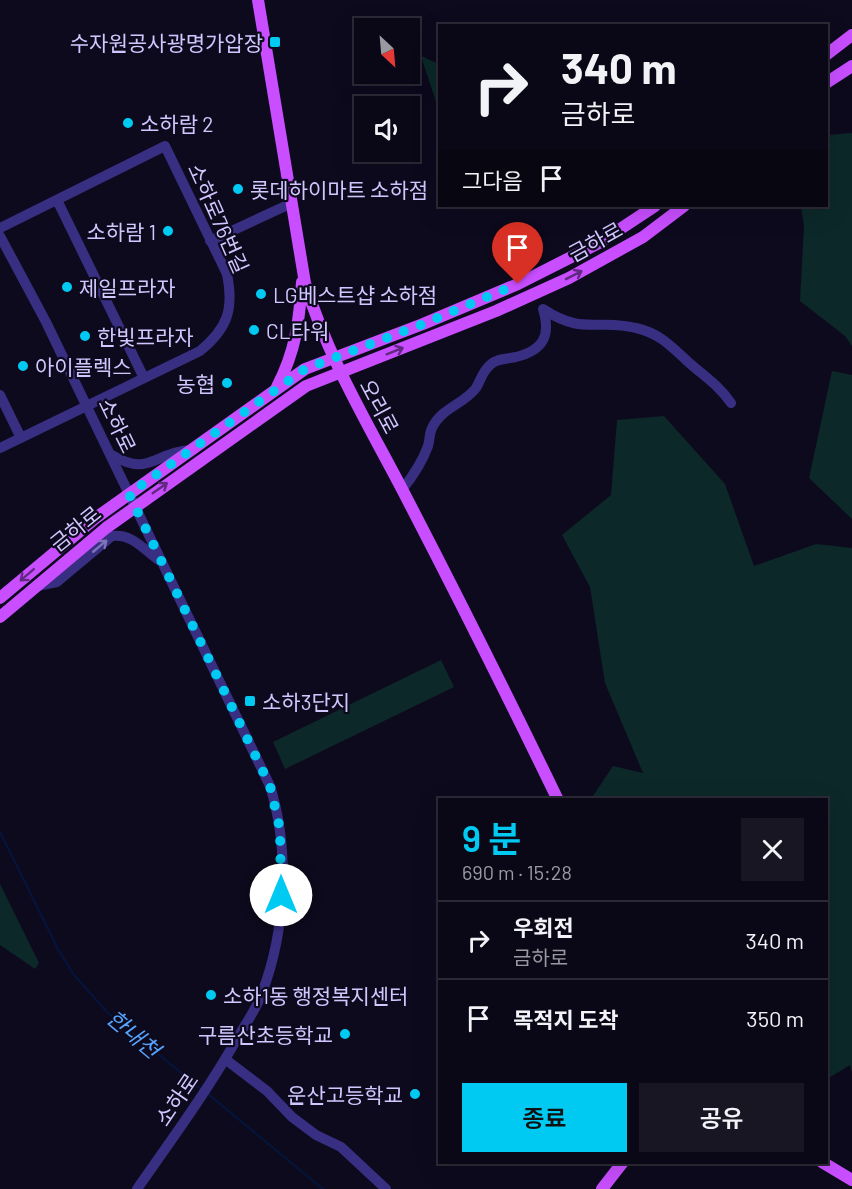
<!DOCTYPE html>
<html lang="ko">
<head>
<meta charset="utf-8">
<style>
  body { margin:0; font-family:Barlow,"Noto Sans KR",sans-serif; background:#181623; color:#f1f3f6; height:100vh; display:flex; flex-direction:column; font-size:22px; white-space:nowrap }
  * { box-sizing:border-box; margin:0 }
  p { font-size:20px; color:#999aa1 }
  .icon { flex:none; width:33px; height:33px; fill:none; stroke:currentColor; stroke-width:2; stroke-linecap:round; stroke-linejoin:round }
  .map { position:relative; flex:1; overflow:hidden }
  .panel { position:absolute; left:438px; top:798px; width:390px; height:366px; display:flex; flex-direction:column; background:#0a0816; border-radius:0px; box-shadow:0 6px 24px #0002,0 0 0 2px #2a2935 }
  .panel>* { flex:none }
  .guide { position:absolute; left:438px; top:24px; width:390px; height:183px; border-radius:0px; box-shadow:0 6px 24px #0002,0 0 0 2px #2a2935; background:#0a0816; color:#f1f3f6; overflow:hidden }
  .needle { width:39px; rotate:154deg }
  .fabs { position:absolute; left:354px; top:18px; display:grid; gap:12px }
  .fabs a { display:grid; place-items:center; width:66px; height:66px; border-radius:0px; background:#0a0816; box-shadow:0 6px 24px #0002,0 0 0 2px #2a2935; font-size:30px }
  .pin { position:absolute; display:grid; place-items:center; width:51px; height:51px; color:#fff; margin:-62px -26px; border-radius:50% 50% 50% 0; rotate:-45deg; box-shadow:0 0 6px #0007 }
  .pin .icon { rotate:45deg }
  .me { position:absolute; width:66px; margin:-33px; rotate:0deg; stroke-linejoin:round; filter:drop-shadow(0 0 4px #0008) }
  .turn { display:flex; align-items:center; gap:21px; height:126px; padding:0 24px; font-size:27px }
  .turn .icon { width:78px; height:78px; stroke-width:2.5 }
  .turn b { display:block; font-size:42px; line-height:51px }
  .then { display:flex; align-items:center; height:57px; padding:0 24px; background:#0003; gap:12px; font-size:22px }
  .round { display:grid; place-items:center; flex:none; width:63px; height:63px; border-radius:0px; background:#181623 }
  .headline { display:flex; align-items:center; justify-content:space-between; height:102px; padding:0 24px }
  h1 { font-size:36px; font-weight:600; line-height:45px; color:#00caf2 }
  .button { display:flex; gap:12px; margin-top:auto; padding:12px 24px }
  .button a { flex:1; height:69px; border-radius:0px; background:#00caf2; color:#111; font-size:24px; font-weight:600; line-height:69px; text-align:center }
  .button a+a { background:#181623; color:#f1f3f6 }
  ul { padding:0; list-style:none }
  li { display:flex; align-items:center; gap:18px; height:78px; padding:0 24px; border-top:2px solid #2a2935 }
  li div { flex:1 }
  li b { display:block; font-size:22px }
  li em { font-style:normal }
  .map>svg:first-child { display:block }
  .green { fill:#0c2829 }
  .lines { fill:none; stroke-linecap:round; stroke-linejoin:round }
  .stream { stroke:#04153d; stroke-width:2 }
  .minor { stroke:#382f82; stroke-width:10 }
  .major { stroke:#c84eff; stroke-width:12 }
  .oneway { stroke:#622983 }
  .oneway2 { stroke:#7d73ba }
  .route { stroke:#00caf2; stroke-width:10; stroke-dasharray:0 18 }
  .poi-dot { fill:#00caf2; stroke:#0e0a1e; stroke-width:2 }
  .labels { text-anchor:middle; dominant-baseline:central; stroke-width:4.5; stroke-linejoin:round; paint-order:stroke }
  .poi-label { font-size:21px; fill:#d1c7ff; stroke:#0e0a1e; text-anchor:start }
  .street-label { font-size:21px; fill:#d1c7ff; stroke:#0e0a1e }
  .water-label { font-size:22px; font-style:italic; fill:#55a5ff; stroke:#0e0a1e }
</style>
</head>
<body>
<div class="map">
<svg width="852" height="1189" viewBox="0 0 852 1189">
  <rect width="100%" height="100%" fill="#0e0a1e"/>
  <path class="green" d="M421,56L439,64V111Z
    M852,133V346L845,336L800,301L804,226L801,206H826L827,135Z
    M832,371L852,375V519L809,478Z
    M664,416L725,484L754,566L816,544L852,548V1073L850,1065L827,1079L826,800L591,799L613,766L643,773L605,683L590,587L562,535L611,495L617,420Z
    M441,660L454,687L285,769L273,742Z
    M0,884L39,963L35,969L0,945Z"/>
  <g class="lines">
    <path class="stream" d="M0,832L59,951L74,975L107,1012L201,1089
      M208,1094L323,1189"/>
    <path class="minor" d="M57,200L144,378
      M0,228L165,146L227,274C234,309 228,328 200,351L0,448
      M0,236L46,322L270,786C290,850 286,930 262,993C257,1008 246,1023 238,1037C208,1090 172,1139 137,1189
      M210,241L292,203
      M0,395L21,438
      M110,454C150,478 152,453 190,450
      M402,490C413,476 422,463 428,446C430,440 429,434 432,428C441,408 463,405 476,388C481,380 482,372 490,365C497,358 507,359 516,357C544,350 551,335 543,309C584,336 597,318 636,328C658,333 669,344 685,359C702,375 718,384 731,403
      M37,586L57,582L112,536C132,533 144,550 160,561
      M225,1059L267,1091L292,1117L316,1135L341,1147L386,1189"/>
    <path class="major" d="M258,0L305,283C328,358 368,424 404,493C457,595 508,697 558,800
      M826,55L852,35
      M826,83L852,66
      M277,387C296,350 299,322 302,282
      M0,598L97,517L305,369L423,324L518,284L599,243L655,206
      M0,617L106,528L306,386L496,311L569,278L643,237L684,206
      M822,1162L852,1180
      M602,1189L623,1162"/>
  </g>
  <defs><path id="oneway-shaft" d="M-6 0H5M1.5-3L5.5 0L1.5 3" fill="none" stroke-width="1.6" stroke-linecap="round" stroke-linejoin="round" transform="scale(1.5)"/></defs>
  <g class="oneway">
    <use href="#oneway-shaft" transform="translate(574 275) rotate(-27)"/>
    <use href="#oneway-shaft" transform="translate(395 351) rotate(-22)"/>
    <use href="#oneway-shaft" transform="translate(160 488) rotate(-35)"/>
    <use href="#oneway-shaft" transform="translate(27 575) rotate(139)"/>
  </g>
  <use class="oneway2" href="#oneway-shaft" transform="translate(100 546) rotate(-40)"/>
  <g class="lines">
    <path class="route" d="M281,895L280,829L270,786L129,494L305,369L423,324L518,284"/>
  </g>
  <g class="poi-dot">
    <rect x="269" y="36" width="12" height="12" rx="3"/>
    <circle cx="128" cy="123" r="6"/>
    <circle cx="238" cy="189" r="6"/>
    <circle cx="168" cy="231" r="6"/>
    <circle cx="67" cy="287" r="6"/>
    <circle cx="261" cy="294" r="6"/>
    <circle cx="254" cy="330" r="6"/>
    <circle cx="85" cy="336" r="6"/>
    <circle cx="23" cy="366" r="6"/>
    <circle cx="227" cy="383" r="6"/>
    <rect x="244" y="695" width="12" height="12" rx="3"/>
    <circle cx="211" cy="995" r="6"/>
    <circle cx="345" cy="1034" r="6"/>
    <circle cx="415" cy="1094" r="6"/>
  </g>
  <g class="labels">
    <g class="poi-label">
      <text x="263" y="42" text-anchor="end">수자원공사광명가압장</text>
      <text x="140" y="123">소하람 2</text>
      <text x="250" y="189">롯데하이마트 소하점</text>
      <text x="156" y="231" text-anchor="end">소하람 1</text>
      <text x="79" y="287">제일프라자</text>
      <text x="273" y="294">LG베스트샵 소하점</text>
      <text x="266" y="330">CL타워</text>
      <text x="97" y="336">한빛프라자</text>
      <text x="35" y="366">아이플렉스</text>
      <text x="215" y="383" text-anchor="end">농협</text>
      <text x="262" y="701">소하3단지</text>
      <text x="223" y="995">소하1동 행정복지센터</text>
      <text x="333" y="1034" text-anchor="end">구름산초등학교</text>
      <text x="403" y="1094" text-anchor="end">운산고등학교</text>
    </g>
    <g class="street-label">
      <text transform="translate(219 218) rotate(66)">소하로76번길</text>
      <text transform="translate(595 241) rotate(-29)">금하로</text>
      <text transform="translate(380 406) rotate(62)">오리로</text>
      <text transform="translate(118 425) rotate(64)">소하로</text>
      <text transform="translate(75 528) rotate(-39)">금하로</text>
      <text transform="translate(176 1099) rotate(-56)">소하로</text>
    </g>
    <g class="water-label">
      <text transform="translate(134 1033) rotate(40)">한내천</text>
    </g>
  </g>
</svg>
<div class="fabs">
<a><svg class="needle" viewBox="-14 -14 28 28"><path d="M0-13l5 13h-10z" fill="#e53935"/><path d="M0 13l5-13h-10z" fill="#999aa1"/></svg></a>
<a><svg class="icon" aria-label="sound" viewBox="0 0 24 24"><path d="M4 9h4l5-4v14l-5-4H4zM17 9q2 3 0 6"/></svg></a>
</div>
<div class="pin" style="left:518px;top:284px;background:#d93025"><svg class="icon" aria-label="arrive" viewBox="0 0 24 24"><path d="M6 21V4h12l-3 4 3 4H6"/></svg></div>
<svg class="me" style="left:281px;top:895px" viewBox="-20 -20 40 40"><circle r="19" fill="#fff"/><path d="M0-13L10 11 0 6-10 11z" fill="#00caf2"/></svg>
<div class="guide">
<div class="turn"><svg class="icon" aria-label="right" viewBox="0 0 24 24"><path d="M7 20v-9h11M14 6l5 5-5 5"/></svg><div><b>340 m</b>금하로</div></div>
<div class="then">그다음<svg class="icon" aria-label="arrive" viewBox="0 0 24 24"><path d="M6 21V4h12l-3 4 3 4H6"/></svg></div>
</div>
<section class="panel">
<div class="headline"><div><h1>9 분</h1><p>690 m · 15:28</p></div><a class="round"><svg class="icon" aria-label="close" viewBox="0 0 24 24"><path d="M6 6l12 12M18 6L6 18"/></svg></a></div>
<ul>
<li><svg class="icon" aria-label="right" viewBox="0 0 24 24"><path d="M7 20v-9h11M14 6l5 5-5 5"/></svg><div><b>우회전</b><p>금하로</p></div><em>340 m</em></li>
<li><svg class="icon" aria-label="arrive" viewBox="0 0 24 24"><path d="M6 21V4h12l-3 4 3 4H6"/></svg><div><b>목적지 도착</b></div><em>350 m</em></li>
</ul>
<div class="button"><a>종료</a><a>공유</a></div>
</section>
</div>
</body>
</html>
